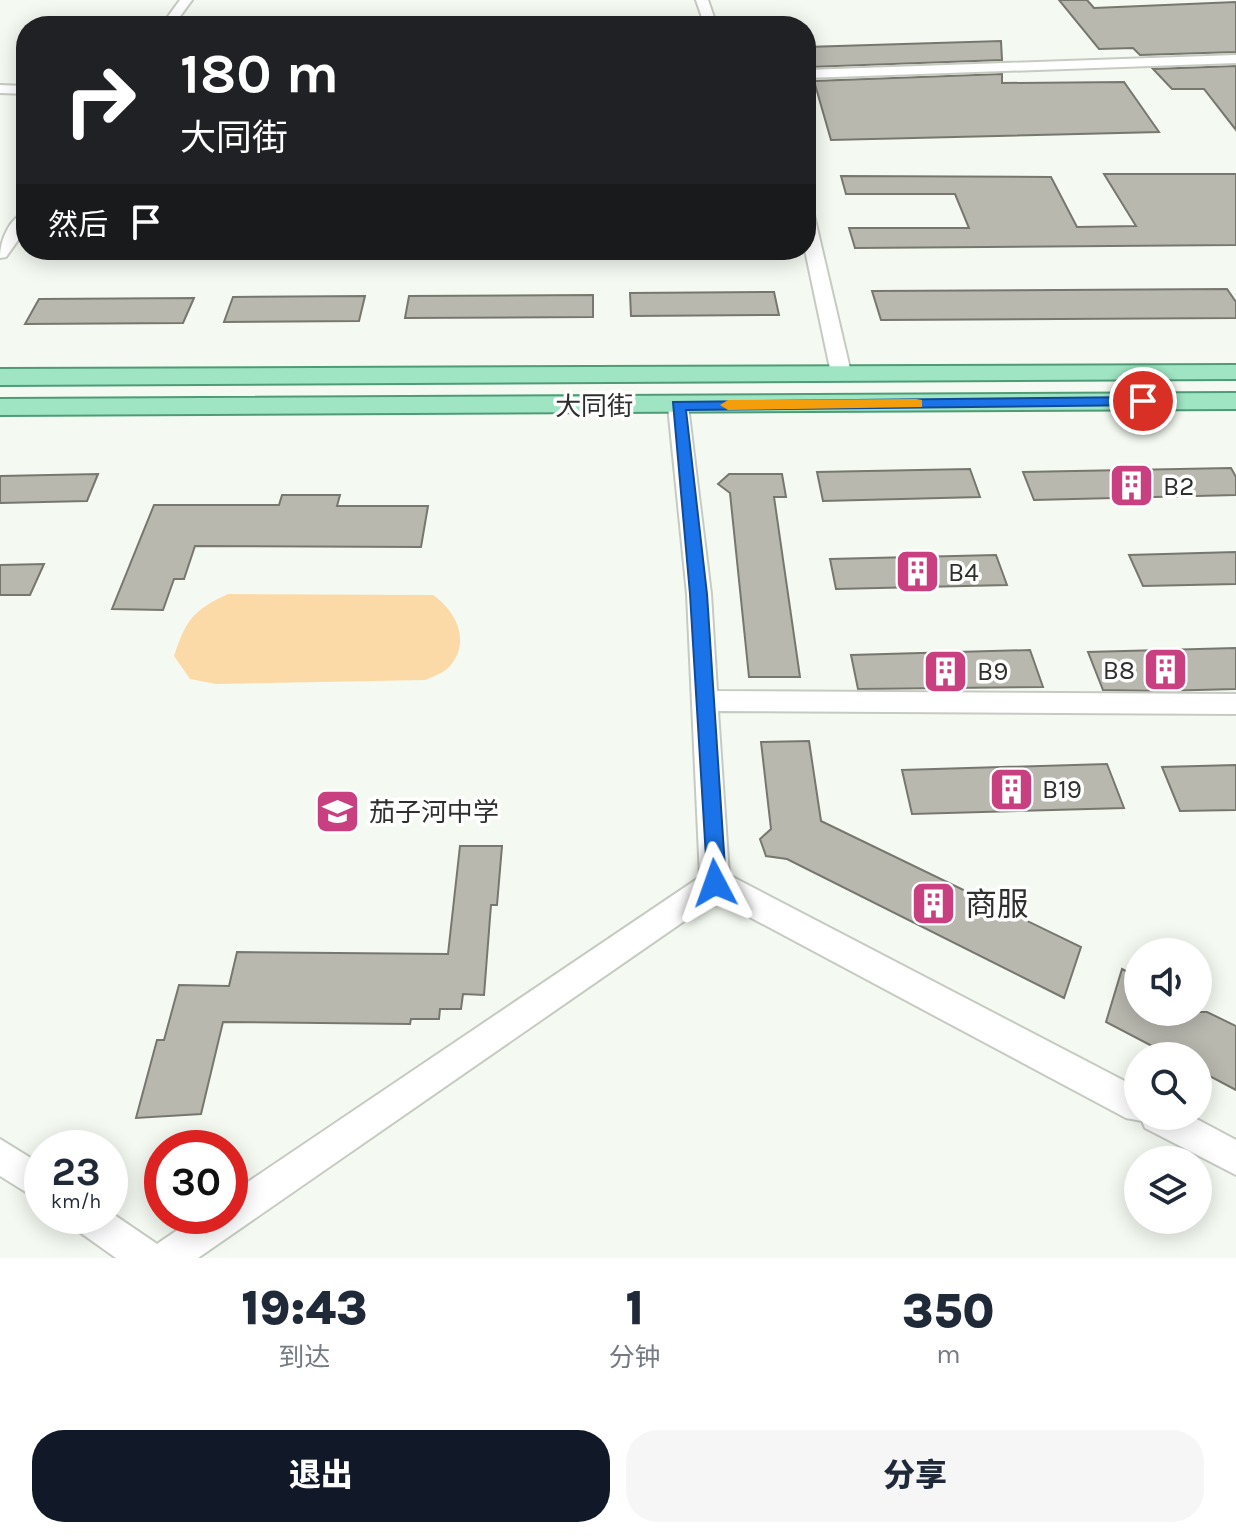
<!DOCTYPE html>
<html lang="zh">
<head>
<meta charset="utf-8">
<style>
  body { margin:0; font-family:Karla,"Noto Sans SC",sans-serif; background:#f6f6f7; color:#1f2937; height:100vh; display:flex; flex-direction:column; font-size:30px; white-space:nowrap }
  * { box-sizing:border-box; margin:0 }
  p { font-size:26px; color:#747a83 }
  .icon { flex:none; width:44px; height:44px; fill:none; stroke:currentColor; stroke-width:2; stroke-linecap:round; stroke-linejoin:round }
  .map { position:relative; height:1258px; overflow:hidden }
  .panel { display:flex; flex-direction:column; background:#fff; flex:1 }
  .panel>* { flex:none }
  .guide { position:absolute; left:16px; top:16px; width:800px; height:244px; border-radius:32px; box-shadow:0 4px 20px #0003; background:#202124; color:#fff; overflow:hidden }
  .fabs { position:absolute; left:1124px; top:938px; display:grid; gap:16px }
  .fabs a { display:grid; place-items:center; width:88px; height:88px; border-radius:50%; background:#fff; box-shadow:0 4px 20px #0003; font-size:40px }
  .speed { position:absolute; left:24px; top:1130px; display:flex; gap:16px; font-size:40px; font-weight:700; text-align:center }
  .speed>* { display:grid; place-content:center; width:104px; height:104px; border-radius:50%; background:#fff; box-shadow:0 4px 20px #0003; line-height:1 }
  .speed small { font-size:20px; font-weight:400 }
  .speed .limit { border:12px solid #d22; background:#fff; color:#111 }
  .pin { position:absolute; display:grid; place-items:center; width:68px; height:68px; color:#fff; margin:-34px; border:4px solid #fff; border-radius:50%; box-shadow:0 2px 8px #0007 }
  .me { position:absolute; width:88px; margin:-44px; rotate:356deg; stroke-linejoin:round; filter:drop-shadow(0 0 6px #0008) }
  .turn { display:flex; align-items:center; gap:28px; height:168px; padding:0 32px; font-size:36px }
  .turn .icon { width:104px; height:104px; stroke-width:2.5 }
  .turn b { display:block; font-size:56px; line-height:68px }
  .then { display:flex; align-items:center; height:76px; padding:0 32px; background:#0003; gap:16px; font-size:30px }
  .eta { display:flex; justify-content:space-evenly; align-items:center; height:136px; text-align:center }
  .eta b { font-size:48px; font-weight:800; line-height:56px }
  .cta { display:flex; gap:16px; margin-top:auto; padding:16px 32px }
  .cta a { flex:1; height:92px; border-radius:32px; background:#111827; color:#fff; font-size:32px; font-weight:800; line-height:92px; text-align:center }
  .cta a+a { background:#f6f6f7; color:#1f2937 }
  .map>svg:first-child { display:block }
  .green { fill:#fcdaa7 }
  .building { fill:#b8b8af; stroke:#77776f; stroke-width:2 }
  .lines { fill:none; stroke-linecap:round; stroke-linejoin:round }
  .minor-casing { stroke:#c6cbc2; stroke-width:4 }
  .major-casing { stroke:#4e9b76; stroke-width:4 }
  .minor { fill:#fff; fill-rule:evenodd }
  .major { fill:#9fe5c4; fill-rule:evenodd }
  .route { fill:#1a73e8; stroke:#114b97; stroke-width:2 }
  .slow { fill:#f59e0b }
  .labels { text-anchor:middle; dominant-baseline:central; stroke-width:7; stroke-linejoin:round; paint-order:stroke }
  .street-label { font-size:26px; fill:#2e302d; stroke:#fff }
  .poi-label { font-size:26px; fill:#2e302d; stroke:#fff; text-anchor:start }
  .near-poi-label { font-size:32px; fill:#2e302d; stroke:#fff; text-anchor:start }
</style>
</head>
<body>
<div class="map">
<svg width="1236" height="1258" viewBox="0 0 1236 1258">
  <rect width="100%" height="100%" fill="#f4faf1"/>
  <path class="green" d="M228,594L433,595C456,611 472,642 449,667C444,673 433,676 426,680L216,684L190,679L174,656C186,620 193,610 228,594Z"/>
  <path class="building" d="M1059,0H1087L1094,8L1236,2V52L1140,55L1133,48L1099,49Z
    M1001,41L1002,60L810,67L806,51V47Z
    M1236,66V130L1204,89H1172L1153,69Z
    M1002,74V83L1124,82L1159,132L831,140L814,81Z
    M1104,174H1236V245L855,248L849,228H969L955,194H846L841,176L1051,177L1077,227L1136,226Z
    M1227,289L1236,302V318L881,320L872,291Z
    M774,292L779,315L631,316L630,293Z
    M593,295V317L405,318L409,296Z
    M365,296L359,321L224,322L233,297Z
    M194,298L183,323L25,324L39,299Z
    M1231,468L1236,477V495L1034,500L1023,472Z
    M970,469L980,497L823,501L817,472Z
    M98,474L87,501L0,503V476Z
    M729,474H782L786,497H774L800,677H749L730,493L718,484Z
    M282,495H340L337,506H428L421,547L195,546L184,579H174L163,610L112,609L154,505H279Z
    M1236,552V584L1143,586L1129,555Z
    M996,555L1007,585L836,589L830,559Z
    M44,564L30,595H0V565Z
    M1236,648V689L1159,691L1103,690L1088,652Z
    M1030,650L1043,687L858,689L851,655Z
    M809,741L821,821L1081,947L1064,998L787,859L766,856L760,839L771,829L761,742Z
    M1107,764L1124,808L912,814L902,770Z
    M1236,765V810L1180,811L1162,767Z
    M460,846H502L497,905H491L484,995L463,994L461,1009H440L439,1019H411L410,1024L223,1022L201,1114L136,1118L157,1040H164L179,985L229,986L237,952L448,954Z
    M1122,969L1138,977V1012H1207L1236,1026V1090L1198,1070V1056H1171L1106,1022Z"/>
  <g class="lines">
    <defs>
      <path id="minor" d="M180,0H192L173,26H161Z
        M696,0H708L717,26H705Z
        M1236,55V63L806,78V70Z
        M0,85L26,86V94L0,93Z
        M806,210L814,215L851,373L841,379L831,373L805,250Z
        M26,212V229L6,257L0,258C0,241 9,218 26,212Z
        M678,400L688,406L711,594L717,691L1236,694V714L718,711L729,875L1138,1088V1116H1191L1236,1140V1175L1145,1128L1142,1121L1126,1118L716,899L198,1258H116L74,1228L69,1216H110V1212L157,1244L198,1216H230V1194L700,877L687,594L668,406Z
        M0,1139L42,1165V1202L0,1176Z"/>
      <path id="major" d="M1236,365V379L0,385V369Z
        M1236,393V409L0,415V399Z"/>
    </defs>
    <use href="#minor" class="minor-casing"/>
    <use href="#major" class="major-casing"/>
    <use href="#minor" class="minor"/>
    <use href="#major" class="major"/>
  </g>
  <path class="route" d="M1143,397L1151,401L1148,405L686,410L707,594L726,883L723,890L715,893L708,890L690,594L673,402Z"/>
  <path class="slow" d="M916,399L922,400V407L728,410L720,405L728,400Z"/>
  <defs>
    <symbol id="building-square" viewBox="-11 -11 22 22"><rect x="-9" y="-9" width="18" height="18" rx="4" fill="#c8407f" stroke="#fff"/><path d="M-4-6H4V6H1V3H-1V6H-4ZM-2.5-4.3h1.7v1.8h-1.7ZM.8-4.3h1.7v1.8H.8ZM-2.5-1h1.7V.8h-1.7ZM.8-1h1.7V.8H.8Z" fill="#fff"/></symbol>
    <symbol id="school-square" viewBox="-11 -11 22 22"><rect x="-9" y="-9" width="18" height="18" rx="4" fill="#c8407f" stroke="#fff"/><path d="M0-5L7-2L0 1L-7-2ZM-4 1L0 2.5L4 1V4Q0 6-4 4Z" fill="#fff"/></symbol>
  </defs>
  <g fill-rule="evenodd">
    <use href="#building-square" x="1106" y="460" width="51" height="51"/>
    <use href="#building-square" x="892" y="546" width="51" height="51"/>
    <use href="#building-square" x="1140" y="644" width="51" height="51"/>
    <use href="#building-square" x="920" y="646" width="51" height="51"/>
    <use href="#building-square" x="986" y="764" width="51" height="51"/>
    <use href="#school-square" x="312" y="786" width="51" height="51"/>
    <use href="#building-square" x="908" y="878" width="51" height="51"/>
  </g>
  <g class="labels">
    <g class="street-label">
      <text x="594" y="406">大同街</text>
    </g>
    <g class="poi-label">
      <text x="1163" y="486">B2</text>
      <text x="948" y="572">B4</text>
      <text x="1135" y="670" text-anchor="end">B8</text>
      <text x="977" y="671">B9</text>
      <text x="1042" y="789">B19</text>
      <text x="369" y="812">茄子河中学</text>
    </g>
    <g class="near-poi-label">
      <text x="965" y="904">商服</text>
    </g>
  </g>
</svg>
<div class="fabs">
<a><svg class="icon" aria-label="sound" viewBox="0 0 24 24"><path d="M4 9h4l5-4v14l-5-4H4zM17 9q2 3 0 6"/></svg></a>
<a><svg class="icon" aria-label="search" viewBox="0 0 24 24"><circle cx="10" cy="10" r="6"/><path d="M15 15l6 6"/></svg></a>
<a><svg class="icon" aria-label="layers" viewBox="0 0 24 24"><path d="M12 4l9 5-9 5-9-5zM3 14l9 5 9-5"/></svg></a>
</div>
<div class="speed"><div>23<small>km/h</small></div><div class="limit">30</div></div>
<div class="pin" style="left:1143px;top:401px;background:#d93025"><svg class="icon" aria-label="arrive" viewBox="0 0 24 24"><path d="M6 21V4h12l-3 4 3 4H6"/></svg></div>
<svg class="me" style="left:715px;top:883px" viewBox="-20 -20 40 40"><path d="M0-17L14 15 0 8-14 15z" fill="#1a73e8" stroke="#fff" stroke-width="4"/></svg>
<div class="guide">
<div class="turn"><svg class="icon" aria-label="right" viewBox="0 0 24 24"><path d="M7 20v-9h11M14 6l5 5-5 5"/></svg><div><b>180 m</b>大同街</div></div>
<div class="then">然后<svg class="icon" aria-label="arrive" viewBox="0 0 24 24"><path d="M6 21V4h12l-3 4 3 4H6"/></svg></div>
</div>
</div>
<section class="panel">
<div class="eta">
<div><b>19:43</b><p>到达</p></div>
<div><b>1</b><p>分钟</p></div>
<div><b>350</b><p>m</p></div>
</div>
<div class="cta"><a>退出</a><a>分享</a></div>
</section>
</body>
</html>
